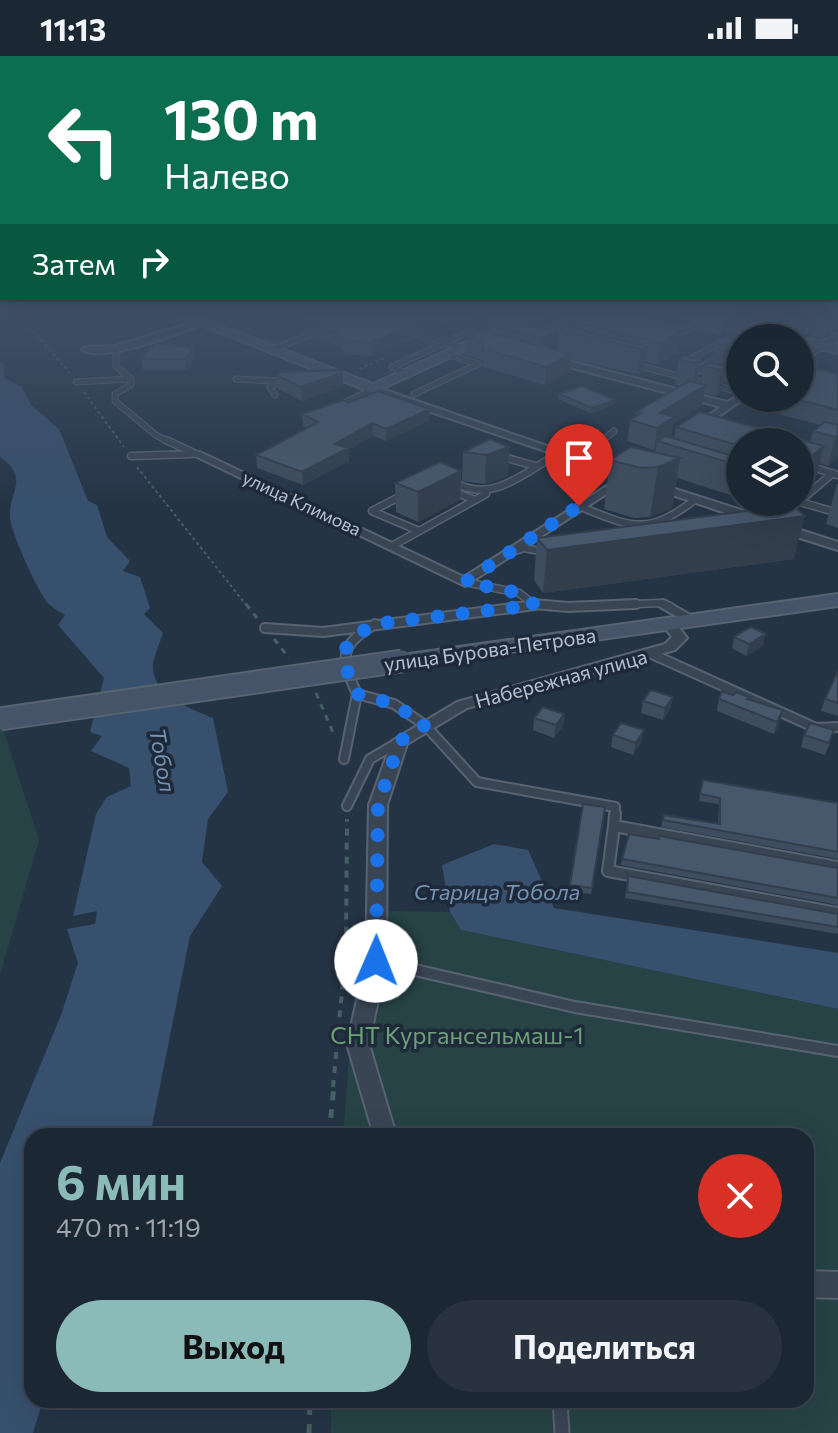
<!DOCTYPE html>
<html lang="ru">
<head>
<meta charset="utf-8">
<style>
  body { margin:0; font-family:Commissioner,sans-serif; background:#293340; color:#f1f3f6; height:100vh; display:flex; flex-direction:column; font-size:30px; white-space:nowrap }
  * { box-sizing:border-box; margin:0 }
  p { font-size:26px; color:#a0a5ac }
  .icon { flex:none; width:44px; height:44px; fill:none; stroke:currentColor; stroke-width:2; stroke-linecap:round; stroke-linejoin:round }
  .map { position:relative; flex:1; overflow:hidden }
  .side { position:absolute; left:24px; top:1072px; width:790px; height:280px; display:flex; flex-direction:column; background:#1c2734; border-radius:24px; box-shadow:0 8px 32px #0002,0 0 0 2px #3a444f }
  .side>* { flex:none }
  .guide { position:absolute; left:0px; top:0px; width:838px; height:244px; box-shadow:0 8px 32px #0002,0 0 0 2px #3a444f; background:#0b6e4f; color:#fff; overflow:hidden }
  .buttons { position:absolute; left:726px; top:268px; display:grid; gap:16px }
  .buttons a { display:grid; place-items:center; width:88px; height:88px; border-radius:50%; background:#1c2734; box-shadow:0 8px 32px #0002,0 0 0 2px #3a444f; font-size:40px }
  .pin { position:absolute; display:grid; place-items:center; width:68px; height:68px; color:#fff; margin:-82px -34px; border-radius:50% 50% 50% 0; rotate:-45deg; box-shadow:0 0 8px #0007 }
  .pin .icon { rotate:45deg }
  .me { position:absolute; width:88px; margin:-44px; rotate:1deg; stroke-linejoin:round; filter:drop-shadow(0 0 6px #0008) }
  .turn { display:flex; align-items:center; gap:28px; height:168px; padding:0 32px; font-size:36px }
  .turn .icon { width:104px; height:104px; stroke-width:2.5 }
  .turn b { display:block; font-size:56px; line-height:68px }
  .then { display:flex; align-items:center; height:76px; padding:0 32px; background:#0003; gap:16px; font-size:30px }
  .round { display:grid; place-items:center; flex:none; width:84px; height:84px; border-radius:42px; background:#293340 }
  .overview { display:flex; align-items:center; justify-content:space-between; height:136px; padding:0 32px }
  h1 { font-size:48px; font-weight:700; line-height:60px; color:#8bbbb9 }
  .cta { display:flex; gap:16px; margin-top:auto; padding:16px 32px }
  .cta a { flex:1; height:92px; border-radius:48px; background:#8bbbb9; color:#111; font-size:32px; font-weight:700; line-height:92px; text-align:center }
  .cta a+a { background:#293340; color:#f1f3f6 }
  .status { display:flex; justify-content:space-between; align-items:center; height:56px; padding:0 40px; background:#1c2734; direction:ltr }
  .status svg { height:22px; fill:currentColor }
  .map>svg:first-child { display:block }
  .green { fill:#274346 }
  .water { fill:#37506d }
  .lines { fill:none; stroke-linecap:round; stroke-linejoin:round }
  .lane-far4-casing { stroke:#586372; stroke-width:7 }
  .lane-far3-casing { stroke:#586372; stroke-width:9 }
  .lane-far2-casing { stroke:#586372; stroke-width:12 }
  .lane-far1-casing { stroke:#586372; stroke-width:14 }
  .lane-casing { stroke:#586372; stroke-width:17 }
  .street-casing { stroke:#586372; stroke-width:4 }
  .secondary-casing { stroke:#586372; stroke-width:4 }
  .path-far3 { stroke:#456062; stroke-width:2; stroke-dasharray:3 3; stroke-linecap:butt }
  .path-far2 { stroke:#456062; stroke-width:3; stroke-dasharray:6 6; stroke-linecap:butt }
  .path-far1 { stroke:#456062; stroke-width:4; stroke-dasharray:7 7; stroke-linecap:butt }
  .path { stroke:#456062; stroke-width:5; stroke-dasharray:9 9; stroke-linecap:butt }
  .lane-far4 { stroke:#3a4554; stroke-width:5 }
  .lane-far3 { stroke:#3a4554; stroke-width:6 }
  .lane-far2 { stroke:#3a4554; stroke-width:8 }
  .lane-far1 { stroke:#3a4554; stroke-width:10 }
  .lane { stroke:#3a4554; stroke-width:13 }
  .street { fill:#3a4554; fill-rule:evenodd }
  .secondary { fill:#475468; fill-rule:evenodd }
  .secondary-bridge-casing { stroke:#586372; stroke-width:25; stroke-linecap:butt }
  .secondary-bridge { stroke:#475468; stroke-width:21 }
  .wall { fill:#3e4c5d }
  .shaded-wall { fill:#323e4c }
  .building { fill:#48586c; stroke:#323e4c; stroke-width:2 }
  .route { stroke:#1a73e8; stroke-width:14; stroke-dasharray:0 25.2 }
  .labels { text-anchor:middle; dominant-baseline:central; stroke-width:7; stroke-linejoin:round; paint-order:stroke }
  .far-street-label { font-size:18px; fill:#b7c1ce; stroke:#1e2a3a }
  .street-label { font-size:20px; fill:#b7c1ce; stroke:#1e2a3a }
  .water-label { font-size:22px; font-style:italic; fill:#7592b3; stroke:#1e2a3a }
  .near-park-label { font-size:24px; fill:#6ca177; stroke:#1e2a3a }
</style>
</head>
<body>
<div class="status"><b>11:13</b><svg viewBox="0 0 49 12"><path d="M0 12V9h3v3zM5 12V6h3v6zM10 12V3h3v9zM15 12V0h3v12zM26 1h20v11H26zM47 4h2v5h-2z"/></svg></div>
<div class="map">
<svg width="838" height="1377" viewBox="0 0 838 1377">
  <rect width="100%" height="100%" fill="#253445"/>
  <path class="green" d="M0,664L39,784L0,919Z
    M384,855L450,856L461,874L838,953V1377H331V1344H806V1080H343L359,871H383Z"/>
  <path class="water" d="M0,305L5,309L4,322L22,331L31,349L59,373L88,445L97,449L107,481L130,505L123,515L140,521L150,552L144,558L163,577C160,587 154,599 153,609C152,640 190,652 213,662L228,736L208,763L202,806L222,830L190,880L150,1080H32V1344H43L33,1377H0V1107L61,959L78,907L67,873L95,868L97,855L73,860L96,758L107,741L131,730L129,712L91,695L102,680L90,676L104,622L58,569L65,559C60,556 53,552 49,548C38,537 12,478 10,462C8,436 31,422 0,401Z
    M494,788L528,794L554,852L838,897V953L461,874L450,856L442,809Z"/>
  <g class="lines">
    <defs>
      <path id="lane-far4" d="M605,257L683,276L705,264
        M490,267L511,257
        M405,275L462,292
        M762,275L780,264L808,270L812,267
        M539,277L582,257
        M740,287L697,314L740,325
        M116,293V310L131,323
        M271,294L323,274
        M684,307L724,284
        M636,309L740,336
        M404,317L392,311L471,275
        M131,323V329L115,338V345L157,380L170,386
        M236,323L277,325
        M76,326L131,323
        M414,338L478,308L446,298
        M275,339L270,331L284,323
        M340,349L373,333
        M601,386L614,375"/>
      <path id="lane-far3" d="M166,384L196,398
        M131,400L191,398
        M500,400L535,410
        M575,402L603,384
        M800,407L837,419
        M455,427C495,448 525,415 560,397
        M450,434L475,444
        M403,439L372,455L419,475
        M800,445L833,417
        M800,446L838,457
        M579,450C633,472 647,480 696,443
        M392,490L486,438
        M515,495L524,492L545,496
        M465,526L519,537L535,549L552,550
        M526,550L535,549
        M591,550L659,547L670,550"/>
      <path id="lane-far2" d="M534,548L568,551L636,548
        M663,548L691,564
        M375,568C339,590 340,601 357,638L394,648L425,669L477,726L615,751V760
        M265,572L323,576L535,549
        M652,598L816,672L838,671
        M344,703L357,638
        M347,750L370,703L399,686"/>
      <path id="lane-far1" d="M614,770L615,758
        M838,811L614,770L608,815L838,857
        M376,905L575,951L838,995"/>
      <path id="lane" d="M560,1344L562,1377"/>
      <path id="street" d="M201,264L204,265V269C176,277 107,307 82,294L86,291L115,290Z
        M838,277V284L800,306V299Z
        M549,300L727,346L740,339V342H745L697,375L692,372L693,370L721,351L546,305V301Z
        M370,331H376L634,420L465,530L191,398L200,396L464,521L621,421L370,335Z
        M653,426L757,459L759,462L757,465H749L649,431L647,429Z
        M782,468L838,486V494L778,475V469Z
        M669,564L674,565L687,582L675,594L467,652L407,688L387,749L386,905L369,988L393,1069L400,1080H374L347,988L366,905L369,749L392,685L457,646L665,588L672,581L662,568Z
        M806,1215L838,1216V1242L806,1241Z"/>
      <path id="secondary" d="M171,257H187L373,328L530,257H545L373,337Z
        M671,257H693L792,282H770Z
        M800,281L838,289V297L800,289Z
        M838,538V550L402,611L392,605L402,599Z"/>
    </defs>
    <use href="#lane-far4" class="lane-far4-casing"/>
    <use href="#lane-far3" class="lane-far3-casing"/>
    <use href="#lane-far2" class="lane-far2-casing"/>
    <use href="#lane-far1" class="lane-far1-casing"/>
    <use href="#lane" class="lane-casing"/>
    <use href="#street" class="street-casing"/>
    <use href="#secondary" class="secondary-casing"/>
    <path class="path-far3" d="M17,257L70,317
      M468,257L479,261
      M429,270L443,264L460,268
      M359,313L385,302
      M84,336L124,391
      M137,411L247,550"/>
    <path class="path-far2" d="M246,548L257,562
      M274,583L289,602
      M316,637L335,681"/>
    <path class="path-far1" d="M333,1031L346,893L347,763"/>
    <path class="path" d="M329,1080L334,1029
      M309,1377L310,1344"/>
    <use href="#lane-far4" class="lane-far4"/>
    <use href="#lane-far3" class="lane-far3"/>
    <use href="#lane-far2" class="lane-far2"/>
    <use href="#lane-far1" class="lane-far1"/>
    <use href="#lane" class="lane"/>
    <use href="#street" class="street"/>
    <use href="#secondary" class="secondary"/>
    <defs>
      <path id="secondary-bridge" d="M0,663L402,605"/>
    </defs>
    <use href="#secondary-bridge" class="secondary-bridge-casing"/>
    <use href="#secondary-bridge" class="secondary-bridge"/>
  </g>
  <path class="wall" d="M306,258H472L471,264L456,266L444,262L418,273L413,271V283L371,300L344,298L341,290L316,283L315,271L311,273V267L306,266Z
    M626,258H656L648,262Z
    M700,258H771V260H773L768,282H730L728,280L732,285L721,337L716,340L704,337L702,349L673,368L671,381L674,382L676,371L810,386L813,375L820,369L749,350L751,342H800L818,306L817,313L838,318V401L828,410L820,407L817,419L740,386V442L677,422L672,452L650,461L634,462L604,453L610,404L655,397L656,392L654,394L627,385L630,364L635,361L636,356L680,330L675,329L679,303L700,304L697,327L701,328L704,310L712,307L715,287L728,279L726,278L720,280L698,274Z
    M808,258H838V272L824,282L803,277Z
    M576,266L681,275L677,297L657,309L645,305L643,316L637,318L571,303L570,316L545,329L483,311L481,304L465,298L466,281L496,278V271L531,270L553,289L547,292L558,295L559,274L575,273Z
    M195,302L187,314H143L141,303Z
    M342,317L343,330L302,345L277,332L276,319Z
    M559,338L615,344L614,349L591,357L558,343Z
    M348,347L429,365L386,385L373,380L348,394L349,405L303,429L257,412L256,399L307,372L303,370L302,358Z
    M490,383L508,420L485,428L462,425L463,396Z
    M461,415L460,444L418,466L396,456L395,427Z
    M557,415L594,423L576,433L556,426Z
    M837,428H838V472L826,468Z
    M754,446H784L778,451L794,503L543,537L534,524L537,482L772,452Z
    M734,581L763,590L746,600L732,592Z
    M838,615V660L821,655L825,643Z
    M733,639L783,654L780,666L774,678L717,655L719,643Z
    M673,641L670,653L663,664L641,657L643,645Z
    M564,658L563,670L554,682L533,674L534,662Z
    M613,679L641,687L633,699L611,691Z
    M804,679L830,687L825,699L801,691Z
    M703,724L838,747V803L661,771L664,759L718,768L719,748L699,745Z
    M583,748L605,751L591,838L569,836Z
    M622,803L838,812V849L621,809Z
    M628,820L838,858V878L625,842Z"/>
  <path class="shaded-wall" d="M323,258H352L315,270V271L311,273V262Z
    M430,258H444V262L418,273V262Z
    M456,258H472L471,264L456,266Z
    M724,258H730L726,278L720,280Z
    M761,258H771L770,262L773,260L768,282H762L766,265Z
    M830,258H838V272L824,282Z
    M413,270V283L371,300L370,287Z
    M681,275L677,297L657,309L660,287Z
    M554,276L553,289L541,295L542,282Z
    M732,285L721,337L716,340L725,289Z
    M647,291L643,316L637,318L641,293Z
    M194,292L195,302L187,314L185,303Z
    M571,298L570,316L545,329L546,311Z
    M700,304L696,330L692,333L696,307Z
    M342,317L343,330L302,345L301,331Z
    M706,329L702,349L673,368L671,382L657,385L656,392L654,394L660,357Z
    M615,344L614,349L591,357L592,352Z
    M430,353L429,365L386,385V373Z
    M372,367L373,380L348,394L349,405L303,429L302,416L335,388Z
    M838,379V401L828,410L835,381Z
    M824,390L817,419L800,432V409Z
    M509,391L508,420L485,428L486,399Z
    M680,402L672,452L650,461L658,411Z
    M596,413L594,423L576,433L577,423Z
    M461,415L460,444L418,466V436Z
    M805,460L794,503L543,537L547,494Z
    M766,578L763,590L746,600L749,588Z
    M673,641L670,653L663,664L665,652Z
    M783,654L780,666L774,678L777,666Z
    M564,658L563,670L554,682L556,669Z
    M644,674L641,687L633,699L636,687Z"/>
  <path class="building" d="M348,258H369L413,270L370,287L343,285L340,277L315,270Z
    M402,258H430L418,262Z
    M596,258H604L681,275L660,287L576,266Z
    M735,258H761L773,260L766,265L747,258Z
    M512,263L532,267L527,269L554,276L542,282L496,271Z
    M567,271L647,291L641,293L559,274Z
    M480,274L571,298L546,311L483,293L482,286L466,281Z
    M728,279L732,285L725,289L715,287Z
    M155,288L194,292L185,303H141Z
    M684,300L700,304L696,307L679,303Z
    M800,302L818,306L810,311L838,318V354L792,342H800Z
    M710,307L726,310L720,314L704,310Z
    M340,314L342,317L301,331L276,319L281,316Z
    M689,325L706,329L660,357L674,361L657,372L630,364L641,357L636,356Z
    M582,330L615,344L592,352L559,338Z
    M378,335L430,353L386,373L372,367L335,388L348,392L302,416L256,399L318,366L302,358L343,344L348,347Z
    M700,356L824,390L800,409V386H740V390L676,371Z
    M825,366L838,369V379L835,381L813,375Z
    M666,380L740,402V410L657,385Z
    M490,383L509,391L486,399L463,396Z
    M631,391L680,402L658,411L641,412L610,404Z
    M575,405L596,413L577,423L557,415Z
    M440,406L461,415L418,436L395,427Z
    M793,449L805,460L547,494L537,482Z
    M751,571L766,578L749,588L734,581Z
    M838,615V647L825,643Z
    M651,634L673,641L665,652L643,645Z
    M722,635L733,639L736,636L749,641L747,643L783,654L777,666L719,643Z
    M543,651L564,658L556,669L534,662Z
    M621,667L644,674L636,687L613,679Z
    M810,667L834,674L829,687L804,679Z
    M703,724L838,747V796L663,764L664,759L720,768V742L700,738Z
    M583,748L605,751L592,832L570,829Z
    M629,778L659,783V780L838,812V842L622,803Z
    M628,820L838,858V871L627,836Z"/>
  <linearGradient id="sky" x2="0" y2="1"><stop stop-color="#141d26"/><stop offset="0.57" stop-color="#405068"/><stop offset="1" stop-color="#405068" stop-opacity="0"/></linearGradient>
  <rect width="838" height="450" fill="url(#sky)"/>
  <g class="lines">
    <path class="route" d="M376,905L378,749L400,685L425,669L394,648L357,638C340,600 335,590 375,568L535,549L519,537L465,526L579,450"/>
  </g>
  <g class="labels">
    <g class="far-street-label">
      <text transform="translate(302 447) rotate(25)">улица Климова</text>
    </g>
    <g class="street-label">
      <text transform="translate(490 593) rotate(-8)">улица Бурова-Петрова</text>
      <text transform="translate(561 622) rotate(-15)">Набережная улица</text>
    </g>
    <g class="water-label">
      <text transform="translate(163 704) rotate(80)">Тобол</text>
      <text x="497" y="835">Старица Тобола</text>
    </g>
    <g class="near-park-label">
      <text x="457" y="978">СНТ Кургансельмаш-1</text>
    </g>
  </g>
</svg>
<div class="buttons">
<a><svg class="icon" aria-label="search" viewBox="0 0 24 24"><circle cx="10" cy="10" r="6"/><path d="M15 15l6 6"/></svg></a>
<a><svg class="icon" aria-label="layers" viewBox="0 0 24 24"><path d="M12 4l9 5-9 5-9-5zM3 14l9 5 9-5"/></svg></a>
</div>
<div class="pin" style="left:579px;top:450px;background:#d93025"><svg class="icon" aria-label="arrive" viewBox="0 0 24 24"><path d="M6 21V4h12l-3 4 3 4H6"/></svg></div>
<svg class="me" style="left:376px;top:905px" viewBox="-20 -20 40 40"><circle r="19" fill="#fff"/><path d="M0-13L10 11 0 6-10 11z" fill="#1a73e8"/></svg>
<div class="guide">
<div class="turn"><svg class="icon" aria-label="left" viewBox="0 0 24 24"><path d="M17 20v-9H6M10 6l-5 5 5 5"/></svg><div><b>130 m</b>Налево</div></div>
<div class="then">Затем<svg class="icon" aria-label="right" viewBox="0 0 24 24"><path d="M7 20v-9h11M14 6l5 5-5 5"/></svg></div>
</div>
<section class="side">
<div class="overview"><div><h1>6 мин</h1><p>470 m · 11:19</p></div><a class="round" style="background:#d93025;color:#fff"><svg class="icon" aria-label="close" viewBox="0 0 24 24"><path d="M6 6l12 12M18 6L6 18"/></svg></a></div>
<div class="cta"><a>Выход</a><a>Поделиться</a></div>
</section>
</div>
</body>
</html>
